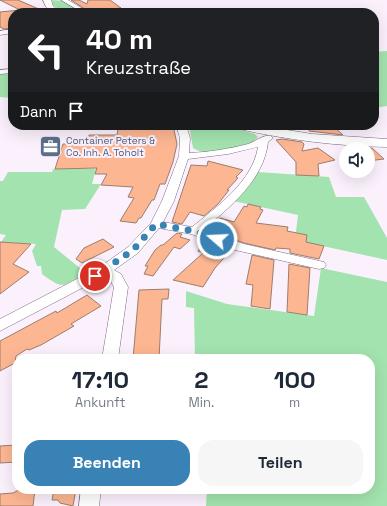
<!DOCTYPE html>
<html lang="de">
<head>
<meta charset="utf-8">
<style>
  body { margin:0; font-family:"Space Grotesk",sans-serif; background:#f6f6f7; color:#1f2937; height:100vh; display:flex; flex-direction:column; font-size:15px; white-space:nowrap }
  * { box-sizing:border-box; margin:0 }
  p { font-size:13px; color:#747a83 }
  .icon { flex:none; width:22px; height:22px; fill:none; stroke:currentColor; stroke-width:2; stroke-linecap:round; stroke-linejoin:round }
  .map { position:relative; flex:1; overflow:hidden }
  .side { position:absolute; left:12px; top:354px; width:363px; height:140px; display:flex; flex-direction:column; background:#fff; border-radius:16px; box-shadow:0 4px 16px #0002 }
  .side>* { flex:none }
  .hud { position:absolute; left:8px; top:8px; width:371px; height:122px; border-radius:16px; box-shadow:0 4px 16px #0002; background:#202124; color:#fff; overflow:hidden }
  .buttons { position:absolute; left:339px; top:142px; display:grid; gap:8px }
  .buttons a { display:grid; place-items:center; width:36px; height:36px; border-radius:50%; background:#fff; box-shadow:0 4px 16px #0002; font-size:20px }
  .pin { position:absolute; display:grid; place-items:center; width:34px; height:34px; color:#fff; margin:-17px; border:2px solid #fff; border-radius:50%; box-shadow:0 1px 4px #0007 }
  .me { position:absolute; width:44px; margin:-22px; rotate:289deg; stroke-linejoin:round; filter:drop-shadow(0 0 3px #0008) }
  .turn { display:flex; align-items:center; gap:14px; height:84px; padding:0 12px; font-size:18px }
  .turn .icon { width:52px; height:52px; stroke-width:2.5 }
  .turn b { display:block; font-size:28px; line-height:34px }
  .then { display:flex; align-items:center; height:38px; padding:0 12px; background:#0003; gap:8px; font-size:15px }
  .eta { display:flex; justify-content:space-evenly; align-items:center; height:68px; text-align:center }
  .eta b { font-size:24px; font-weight:700; line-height:28px }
  .action { display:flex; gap:8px; margin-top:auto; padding:8px 12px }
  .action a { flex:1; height:46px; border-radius:16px; background:#3882b6; color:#fff; font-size:16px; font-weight:700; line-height:46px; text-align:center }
  .action a+a { background:#f6f6f7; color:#1f2937 }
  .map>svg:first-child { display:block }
  .green { fill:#a3e3af }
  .building { fill:#fcb692; stroke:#9d7d6e }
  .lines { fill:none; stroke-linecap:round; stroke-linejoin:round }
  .minor-casing { stroke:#7e6981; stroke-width:1 }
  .secondary-casing { stroke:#7e6981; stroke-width:1 }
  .minor { fill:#fff; fill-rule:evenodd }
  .secondary { fill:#fff; fill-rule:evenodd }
  .route { stroke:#3882b6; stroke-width:7; stroke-dasharray:0 12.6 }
  .labels { text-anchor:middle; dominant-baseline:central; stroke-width:4; stroke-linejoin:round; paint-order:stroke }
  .far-service-label { font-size:10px; fill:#4e5e75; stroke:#fbf1fd; text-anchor:start }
</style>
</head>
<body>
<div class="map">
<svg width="387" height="506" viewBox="0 0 387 506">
  <rect width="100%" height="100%" fill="#fbf1fd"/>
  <path class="green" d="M52,0L64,1L84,13H63L53,5Z
    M387,51V106L374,108V52Z
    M13,72V98L0,97V73Z
    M189,125H224L255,134L258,137L254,141L251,143C234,147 209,158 193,148Z
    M53,169H96L92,184H101L85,209L62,210L54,247L86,273C62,286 65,291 42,274L41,266H37L32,251L36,244L1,242L6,235L0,234V181H3L8,172H52Z
    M258,172L329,177L336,197H364L387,238V260L295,240L298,215L233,201Z
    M321,268L387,282V506H206L207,489H370V359H195L194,308L186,307V291L227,304L314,316Z"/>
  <path class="building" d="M0,0H18L48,13H13V28L4,29L0,27V12L20,10Z
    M71,0H79L87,4L88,0H110L121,8L100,10L104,13H91Z
    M141,125H173L177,144L173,162L165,184H160L154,200H152L141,218H139L136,223L120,221L134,198L128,197L133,187L101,185L107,174H95L97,168L55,169L63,144H88L89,135H117L118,129L141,128Z
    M309,125H332L343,135L309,131Z
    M282,139L302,142L304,144L302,151L318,148L335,160L318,164L319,176L296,175V162L276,140Z
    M368,148H372L384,159L368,161Z
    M208,161L243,170L236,177L238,178L227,190H229L218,204L204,216L190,212L182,224L172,222L191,165L207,166Z
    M248,204L261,207L260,209L263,210L256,223L288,227L287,231L307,235L306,242L324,246L319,259L290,253V249L276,248L275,250L244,243L211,231L220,218L234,222L244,206L247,207Z
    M177,233L182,234L180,237L190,240L180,249L174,247L153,276L144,274L148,266H145L155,250L161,245H163Z
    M103,239L114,247L82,263L76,259L84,248Z
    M205,241L231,250L215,268L203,287L173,280L203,253L198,251Z
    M0,242L31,244L13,264L29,272L0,294Z
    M252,255L274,260L270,309L251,306L253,285L246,284Z
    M289,264L310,268L307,315L287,312Z
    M169,289L168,299H162L159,359H133L139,290Z
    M87,295L101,306L71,324L74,326L41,345L29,350L27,349L16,356L15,363L0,371V341L56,311L57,313Z
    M17,445V462L0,463V446Z
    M35,489L33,506H0V494L13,493L19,490Z
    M54,489H76L73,506L60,503L58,500H52Z"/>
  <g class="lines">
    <defs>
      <path id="minor" d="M61,0H68L90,13H83Z
        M13,29V33L0,35V31Z
        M13,69V73L0,74V70Z
        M176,125H186L190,138L189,153C209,152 229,149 248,144C256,141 264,134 271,136L273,138L268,142C264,180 230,207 203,230L244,244L324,262L326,265L324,268L319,269L235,250L191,234L159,228L138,253L114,270L121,274L128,287L118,359H102L114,287L110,280L105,276L0,331V319L100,267L128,247L151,223L162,201L179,156L180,138ZM258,147C253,181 217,207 192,227L163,222L174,201L188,159L228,154Z
        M81,489H101L99,506H79Z"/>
      <path id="secondary" d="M43,0H51L53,6L61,13H52L46,7Z
        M232,125H256L312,134L387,139V147C337,146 288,140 239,129L234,128Z"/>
    </defs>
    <use href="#minor" class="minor-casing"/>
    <use href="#secondary" class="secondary-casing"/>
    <use href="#minor" class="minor"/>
    <use href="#secondary" class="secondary"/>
  </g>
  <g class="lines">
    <path class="route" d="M95,276L133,250L156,224L194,231L217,239"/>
  </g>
  <defs>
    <symbol id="office-square" viewBox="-11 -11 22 22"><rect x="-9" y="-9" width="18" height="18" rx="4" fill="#5c6f8a" stroke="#fbf1fd"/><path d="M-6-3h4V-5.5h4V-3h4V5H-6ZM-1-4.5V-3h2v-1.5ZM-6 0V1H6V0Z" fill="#fff"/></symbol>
  </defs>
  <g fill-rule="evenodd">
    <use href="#office-square" x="38" y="134" width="25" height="25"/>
  </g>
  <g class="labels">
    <g class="far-service-label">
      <text x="66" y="140">Container Peters &amp;<tspan x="66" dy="12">Co. Inh. A. Toholt</tspan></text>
    </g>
  </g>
</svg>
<div class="buttons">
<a><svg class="icon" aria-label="sound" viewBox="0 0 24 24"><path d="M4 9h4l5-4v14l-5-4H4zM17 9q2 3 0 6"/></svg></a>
</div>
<div class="pin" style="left:95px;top:276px;background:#d93025"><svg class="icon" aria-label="arrive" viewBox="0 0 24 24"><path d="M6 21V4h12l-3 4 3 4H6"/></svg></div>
<svg class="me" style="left:217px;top:239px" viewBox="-20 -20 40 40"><circle r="17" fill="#3882b6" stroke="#fff" stroke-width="3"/><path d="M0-11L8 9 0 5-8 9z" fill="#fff"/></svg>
<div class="hud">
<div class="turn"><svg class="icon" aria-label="left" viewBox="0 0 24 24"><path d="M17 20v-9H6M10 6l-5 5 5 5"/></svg><div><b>40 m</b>Kreuzstraße</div></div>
<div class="then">Dann<svg class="icon" aria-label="arrive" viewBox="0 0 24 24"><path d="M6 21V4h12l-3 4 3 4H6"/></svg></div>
</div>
<section class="side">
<div class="eta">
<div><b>17:10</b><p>Ankunft</p></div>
<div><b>2</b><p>Min.</p></div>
<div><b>100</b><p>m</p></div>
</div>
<div class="action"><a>Beenden</a><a>Teilen</a></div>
</section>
</div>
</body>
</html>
